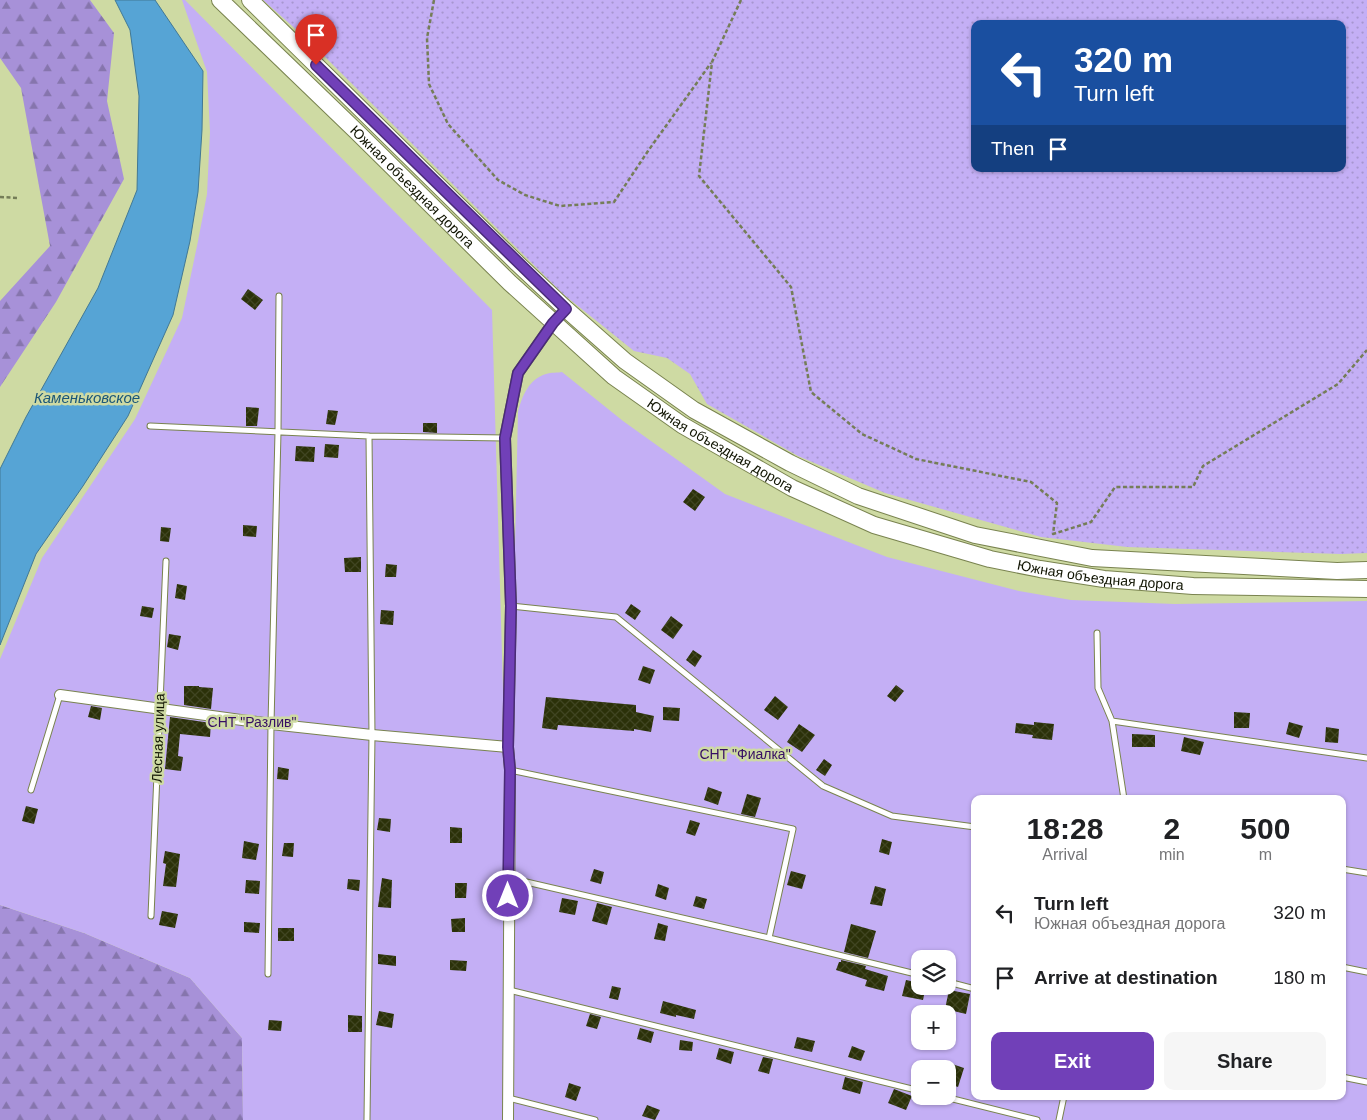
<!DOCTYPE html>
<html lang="en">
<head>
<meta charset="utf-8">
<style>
  body { margin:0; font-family:Helvetica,sans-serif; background:#f6f6f6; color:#202124; height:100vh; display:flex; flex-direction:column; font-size:19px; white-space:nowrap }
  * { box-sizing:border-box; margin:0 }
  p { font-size:16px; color:#757577 }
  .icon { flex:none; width:28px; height:28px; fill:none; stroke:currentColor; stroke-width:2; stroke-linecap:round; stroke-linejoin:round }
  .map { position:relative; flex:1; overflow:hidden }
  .details { position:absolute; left:971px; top:795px; width:375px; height:305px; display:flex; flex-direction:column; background:#fff; border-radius:10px; box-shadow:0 1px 4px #0004 }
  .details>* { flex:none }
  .top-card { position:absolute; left:971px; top:20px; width:375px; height:152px; border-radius:10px; box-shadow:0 1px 4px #0004; background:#1a4fa0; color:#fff; overflow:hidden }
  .buttons { position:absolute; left:911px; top:950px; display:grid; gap:10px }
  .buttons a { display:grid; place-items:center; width:45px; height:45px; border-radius:10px; background:#fff; box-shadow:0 1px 4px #0004; font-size:25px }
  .pin { position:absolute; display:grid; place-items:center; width:42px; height:42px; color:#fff; margin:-51px -21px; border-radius:50% 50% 50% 0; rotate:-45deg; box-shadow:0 0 5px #0007 }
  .pin .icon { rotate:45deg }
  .me { position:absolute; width:55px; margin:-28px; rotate:0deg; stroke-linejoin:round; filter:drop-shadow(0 0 4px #0008) }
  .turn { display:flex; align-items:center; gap:18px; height:105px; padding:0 20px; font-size:22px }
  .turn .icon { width:65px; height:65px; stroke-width:2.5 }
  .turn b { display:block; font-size:35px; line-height:42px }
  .then { display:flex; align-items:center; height:48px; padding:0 20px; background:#0003; gap:10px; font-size:19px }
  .eta { display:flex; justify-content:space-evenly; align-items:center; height:85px; text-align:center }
  .eta b { font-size:30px; font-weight:700; line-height:35px }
  .button { display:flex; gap:10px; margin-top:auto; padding:10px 20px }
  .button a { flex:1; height:58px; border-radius:10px; background:#7140b8; color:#fff; font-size:20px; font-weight:700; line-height:58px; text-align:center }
  .button a+a { background:#f6f6f6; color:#202124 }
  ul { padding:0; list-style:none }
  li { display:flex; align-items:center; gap:15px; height:65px; padding:0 20px }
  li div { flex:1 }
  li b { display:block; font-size:19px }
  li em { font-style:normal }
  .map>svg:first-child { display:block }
  .grass { fill:url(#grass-dots); fill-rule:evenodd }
  .forest { fill:url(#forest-firs) }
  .green { fill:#c4aff5; fill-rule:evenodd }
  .water { fill:#56a4d5; stroke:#417895 }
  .building { fill:url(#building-cross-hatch) }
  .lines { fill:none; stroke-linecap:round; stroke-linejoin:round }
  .lane-casing { stroke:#79834f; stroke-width:7 }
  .street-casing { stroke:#79834f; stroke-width:12 }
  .primary-casing { stroke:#79834f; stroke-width:18 }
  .path { stroke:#757d58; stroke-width:2.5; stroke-dasharray:4 2.5; stroke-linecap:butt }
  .lane { stroke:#fff; stroke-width:5 }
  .street { stroke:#fff; stroke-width:10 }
  .primary { stroke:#fff; stroke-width:16 }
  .route-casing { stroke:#492a78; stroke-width:12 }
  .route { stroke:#7140b8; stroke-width:9 }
  .labels { text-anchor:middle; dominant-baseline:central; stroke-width:5; stroke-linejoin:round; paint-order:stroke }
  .street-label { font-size:14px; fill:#0f1301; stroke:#cedaa3 }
  .park-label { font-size:14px; fill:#360e63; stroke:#cedaa3 }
  .water-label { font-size:15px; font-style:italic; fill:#1b5677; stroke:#cedaa3 }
</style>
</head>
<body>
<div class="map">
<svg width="1367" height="1120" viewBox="0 0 1367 1120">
  <defs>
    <pattern id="grass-dots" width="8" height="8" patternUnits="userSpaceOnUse" patternTransform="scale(1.25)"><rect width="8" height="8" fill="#c4aff5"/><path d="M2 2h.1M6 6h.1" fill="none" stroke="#a796d0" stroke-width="1.8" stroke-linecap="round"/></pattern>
    <pattern id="forest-firs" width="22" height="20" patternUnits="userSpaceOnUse" patternTransform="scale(1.25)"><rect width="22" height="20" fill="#a791d8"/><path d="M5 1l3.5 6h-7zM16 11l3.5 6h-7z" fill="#8675ad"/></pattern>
    <pattern id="building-cross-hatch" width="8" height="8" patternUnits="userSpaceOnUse" patternTransform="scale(1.25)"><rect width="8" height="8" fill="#2b3109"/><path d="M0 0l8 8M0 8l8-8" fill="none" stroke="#404522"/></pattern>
  </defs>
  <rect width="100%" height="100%" fill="#cedaa3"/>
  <path class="grass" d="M263,0H1367V553L1341,554L1127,547L1041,537L885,493L798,456L707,404L690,374L667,358L634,351L563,294L309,41ZM975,24H1342V169H975Z"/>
  <path class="forest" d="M0,0H90L114,33L107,101L124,179L56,302L0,387V301L50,246L21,88L0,58Z
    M0,905L84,933L190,978L242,1038L243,1120H0Z"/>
  <path class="green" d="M182,0H185L492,310L508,862L518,412C522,396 529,379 546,374C551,372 558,373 562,372L623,421L725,494L887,557L1019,591L1071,600L1175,604L1367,601V1120H243L242,1038L190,978L84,933L0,905V659L42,558L135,419L182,318L198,241L207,194L210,132L207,72ZM975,799H1342V1096H975ZM920,959H948V986H920ZM920,1014H948V1041H920ZM920,1069H948V1096H920Z"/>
  <path class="water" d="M115,0H155L203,71L202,130L198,192L190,241L173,315L128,416L83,486L36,554L0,645V469L26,417L98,288L137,190L139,96L130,30Z"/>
  <path class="building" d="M248,289L263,300L255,310L241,299Z
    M246,407L259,408L257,426H246Z
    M328,410L338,411L335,425L326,424Z
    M423,423H437V433L423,432Z
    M325,444L339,445L338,458L324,457Z
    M296,446L315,447L314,462L295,461Z
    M693,489L705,497L695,511L683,502Z
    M243,525L257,526L256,537L243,536Z
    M161,527L171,528L169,542L160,541Z
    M361,557V572H345L344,558Z
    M386,564L397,565L396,577H385Z
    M177,584L187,586L185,600L175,598Z
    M631,604L641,611L635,620L625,613Z
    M142,606L154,608L152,618L140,616Z
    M381,610L394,611L393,625L380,624Z
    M671,616L683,625L673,639L661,630Z
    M169,634L181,636L178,650L167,647Z
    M693,650L702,656L695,667L686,660Z
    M643,666L655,670L650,684L638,680Z
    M896,685L904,691L895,702L887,696Z
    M184,686H199V687L213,688L211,709L184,705Z
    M775,696L788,707L778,720L764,710Z
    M546,697L636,705V712L654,716L651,732L634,729V731L558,725L557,730L542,728Z
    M91,706L102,708L100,720L88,717Z
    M663,707L680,708L679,721L663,720Z
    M1234,712L1250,713L1249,728H1234Z
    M170,717L211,723L210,737L180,734L178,756L183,757L181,771L165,769Z
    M1034,722L1054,724L1052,740L1032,738L1033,735L1015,733L1016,723L1034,725Z
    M1289,722L1303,726L1299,738L1286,734Z
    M799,724L815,735L802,752L787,742Z
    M1326,727L1339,729L1338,743L1325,742Z
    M1132,734L1155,735V747H1132Z
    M1184,737L1204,742L1200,755L1181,751Z
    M824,759L832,765L825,776L816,770Z
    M278,767L289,769L288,780L277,779Z
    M708,787L722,792L718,805L704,800Z
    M747,794L761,798L755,817L741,814Z
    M26,806L38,809L34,824L22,821Z
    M379,818L391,819L390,832L377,830Z
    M690,820L700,823L695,836L686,833Z
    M450,827L462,828V843H450Z
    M882,839L892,842L889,855L879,852Z
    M244,841L259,844L256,860L242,858Z
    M284,843H294L293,857L282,856Z
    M165,851L180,854L176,887L163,886L166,864L163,863Z
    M594,869L604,872L601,884L590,881Z
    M791,871L806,875L802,889L787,885Z
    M382,878L392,880L391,908L378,907Z
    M348,879L360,880L359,891L347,889Z
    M246,880L260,881L259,894L245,893Z
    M455,883H467L466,898H455Z
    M658,884L669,888L666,900L655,896Z
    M875,886L886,889L882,906L870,904Z
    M696,896L707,899L704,909L693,906Z
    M562,898L578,901L575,915L559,912Z
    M597,903L612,907L607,925L592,921Z
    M162,911L178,914L175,928L159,925Z
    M465,918V932H452L451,919Z
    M244,922L260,923L259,933L244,932Z
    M658,923L668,926L665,941L654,939Z
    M851,924L876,931L868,958L844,952Z
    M278,928H294V941H278Z
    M378,954L396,956V966L378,964Z
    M450,960L467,961L466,971L450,970Z
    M841,960L866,966L865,969L888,976L884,991L865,986L867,980L836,970L839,962H841Z
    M906,980L920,983V986H926L923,1000L902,996Z
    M612,986L621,988L618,1000L609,998Z
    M949,990L970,994L966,1014L945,1009Z
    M663,1001L696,1010L694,1019L676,1015V1017L660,1013Z
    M379,1011L394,1014L392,1028L376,1025Z
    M590,1014L601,1017L597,1029L586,1026Z
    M348,1015L362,1016V1032H348Z
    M269,1020L282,1021L281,1031L268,1030Z
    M640,1028L654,1032L651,1043L637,1039Z
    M797,1037L815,1041L812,1052L794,1048Z
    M680,1040L693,1042L692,1051L679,1050Z
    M852,1046L865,1051L861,1061L848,1057Z
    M719,1048L734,1052L731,1064L716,1059Z
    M763,1057L773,1059L769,1074L758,1071Z
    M952,1064L964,1068L958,1087L948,1084V1069H950Z
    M845,1077L863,1082L860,1094L842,1089Z
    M569,1083L581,1087L576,1101L565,1097Z
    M894,1089L912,1096L906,1110L888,1103Z
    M647,1105L660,1110L655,1120L642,1116Z"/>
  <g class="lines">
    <defs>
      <path id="lane" d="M150,426L369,436
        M511,606L616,617L823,786L892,816L975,827
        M1097,633L1098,688L1112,721L1124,799
        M1112,721L1367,758
        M510,770L793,829L769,938
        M31,790L60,695
        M1342,869L1367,873
        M509,878L769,938L920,975
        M151,916L166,561
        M1342,967L1367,972
        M268,974L271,724L278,432L279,296
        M948,982L975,989
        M509,990L920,1091
        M1342,1077L1367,1082
        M941,1096L1037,1120
        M508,1098L595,1120
        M367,1120L372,735L369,436L505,438
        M1059,1120L1064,1096"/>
      <path id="street" d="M60,695L271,724L372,735L508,747
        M508,1120L510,769L508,747L511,606L505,438L518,373L553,323"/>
      <g id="primary">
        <path id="s1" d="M220,0L356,131L510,283L614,377L682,425L792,488L874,525L990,559L1040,569L1104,579L1193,586L1367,589"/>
        <path d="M250,0L517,263L566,309L625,361L694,410L790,463L858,496L975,535L1092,558L1337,571L1367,570"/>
      </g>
    </defs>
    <use href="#lane" class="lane-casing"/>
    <use href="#street" class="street-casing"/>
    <use href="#primary" class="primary-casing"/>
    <path class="path" d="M434,0L427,38L429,84L448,124L498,180L525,195L560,206L614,202L648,151L711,63
      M741,0L712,62L699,176L791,287L811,392L862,434L916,459L1031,482L1057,503L1053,534L1091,522L1115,487H1193L1203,466L1338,384L1367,350
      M0,197L18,198"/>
    <use href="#lane" class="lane"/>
    <use href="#street" class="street"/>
    <use href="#primary" class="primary"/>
  </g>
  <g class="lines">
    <defs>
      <path id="route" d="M316,65L566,309L553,323L518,373L505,438L511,606L508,747L510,770L508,896"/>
    </defs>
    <use href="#route" class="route-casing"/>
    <use href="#route" class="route"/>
  </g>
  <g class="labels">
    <g class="street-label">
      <text stroke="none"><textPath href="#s1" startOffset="268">Южная объездная дорога</textPath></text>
      <text stroke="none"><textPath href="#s1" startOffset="672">Южная объездная дорога</textPath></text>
      <text stroke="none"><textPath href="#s1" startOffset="1078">Южная объездная дорога</textPath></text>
      <text transform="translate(158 738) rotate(-88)">Лесная улица</text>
    </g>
    <g class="park-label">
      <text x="252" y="722">СНТ "Разлив"</text>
      <text x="745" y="754">СНТ "Фиалка"</text>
    </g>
    <g class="water-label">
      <text x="87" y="397">Каменьковское</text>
    </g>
  </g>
</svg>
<div class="buttons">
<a><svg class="icon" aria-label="layers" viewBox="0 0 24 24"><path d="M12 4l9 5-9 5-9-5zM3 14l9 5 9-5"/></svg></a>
<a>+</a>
<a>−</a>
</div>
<div class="pin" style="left:316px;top:65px;background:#d93025"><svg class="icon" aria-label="arrive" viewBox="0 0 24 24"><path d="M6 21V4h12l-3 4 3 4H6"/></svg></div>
<svg class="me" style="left:508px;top:896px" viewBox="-20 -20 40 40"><circle r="17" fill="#7140b8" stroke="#fff" stroke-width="3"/><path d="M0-11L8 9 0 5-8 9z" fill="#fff"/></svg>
<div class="top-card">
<div class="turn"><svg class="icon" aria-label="left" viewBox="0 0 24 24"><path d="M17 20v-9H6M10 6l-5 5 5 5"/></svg><div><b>320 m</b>Turn left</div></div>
<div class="then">Then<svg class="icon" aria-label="arrive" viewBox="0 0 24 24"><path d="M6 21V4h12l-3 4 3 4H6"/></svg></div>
</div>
<section class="details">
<div class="eta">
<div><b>18:28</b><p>Arrival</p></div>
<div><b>2</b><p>min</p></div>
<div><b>500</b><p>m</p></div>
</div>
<ul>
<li><svg class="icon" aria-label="left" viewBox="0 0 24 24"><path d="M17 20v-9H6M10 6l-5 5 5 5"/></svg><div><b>Turn left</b><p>Южная объездная дорога</p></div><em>320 m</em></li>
<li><svg class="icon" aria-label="arrive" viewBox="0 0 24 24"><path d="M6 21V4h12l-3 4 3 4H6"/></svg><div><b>Arrive at destination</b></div><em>180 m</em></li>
</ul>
<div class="button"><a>Exit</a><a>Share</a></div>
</section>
</div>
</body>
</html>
